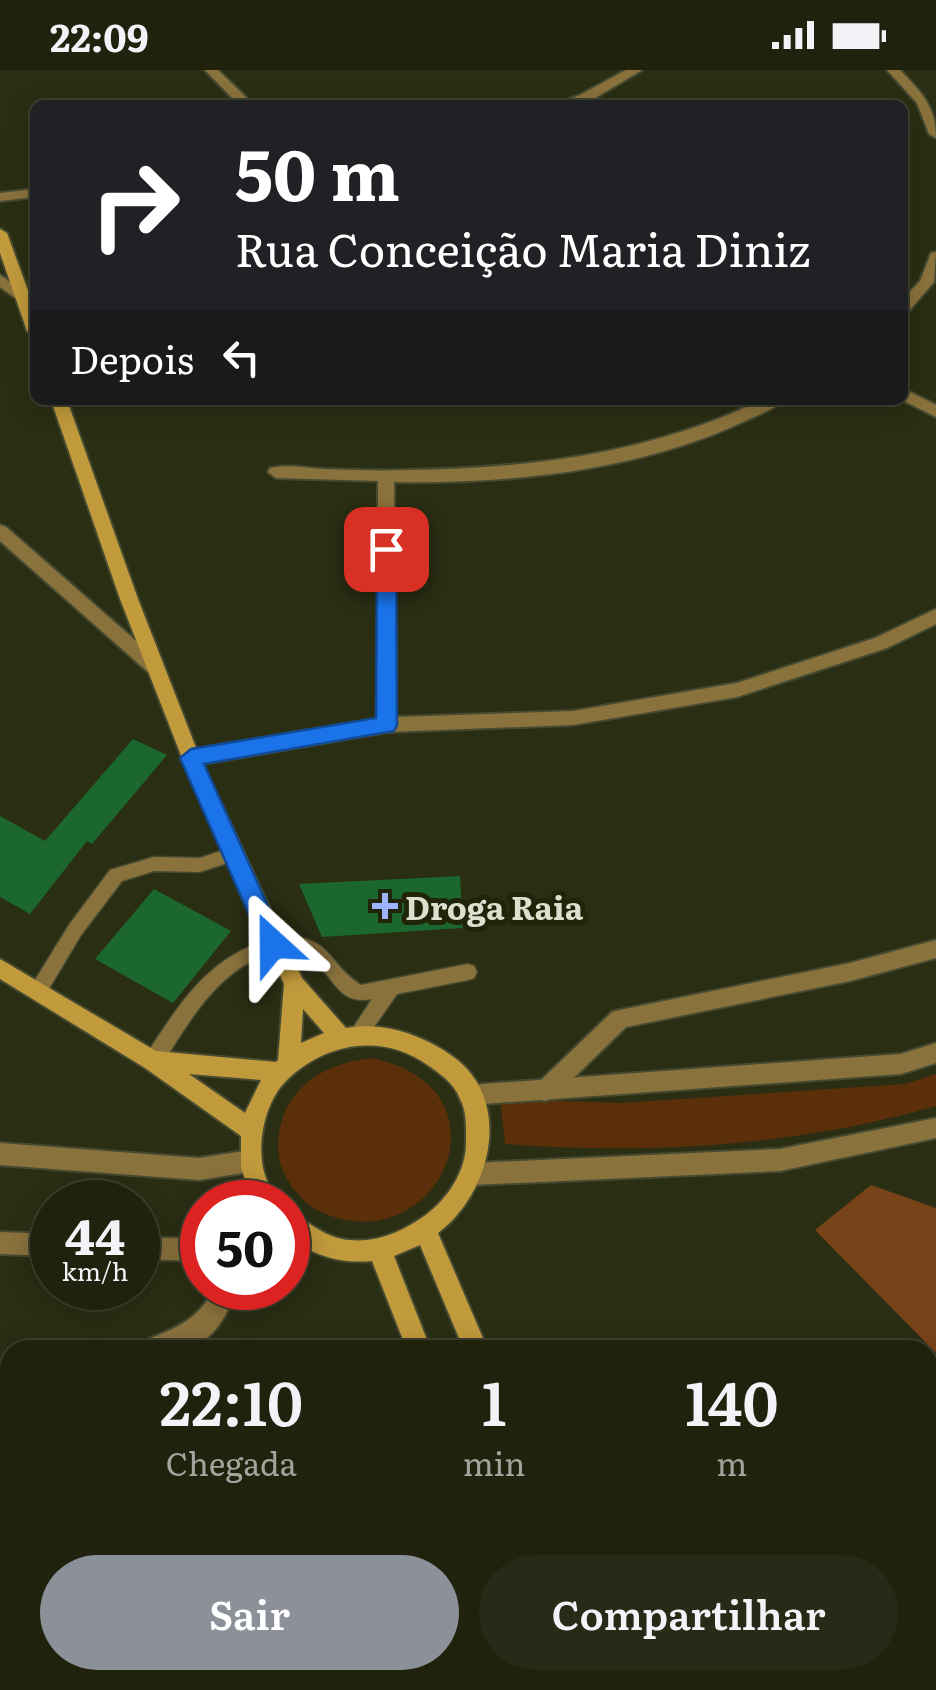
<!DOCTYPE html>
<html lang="pt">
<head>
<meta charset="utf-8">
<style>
  body { margin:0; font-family:Literata,serif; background:#282a17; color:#f1f3f6; height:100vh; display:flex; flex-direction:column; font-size:38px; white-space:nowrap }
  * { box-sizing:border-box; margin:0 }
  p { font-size:32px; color:#a2a49e }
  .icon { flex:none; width:55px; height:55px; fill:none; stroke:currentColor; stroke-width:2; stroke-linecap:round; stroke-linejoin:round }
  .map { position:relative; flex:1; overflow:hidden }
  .sheet { position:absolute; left:0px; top:1270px; width:938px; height:350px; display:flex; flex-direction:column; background:#20220e; border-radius:30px 30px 0 0; box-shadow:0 5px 25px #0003,0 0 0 2px #3d3f2e }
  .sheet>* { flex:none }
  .top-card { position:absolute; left:30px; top:30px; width:878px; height:305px; border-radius:15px; box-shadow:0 5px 25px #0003,0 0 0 2px #3d3f2e; background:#202124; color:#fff; overflow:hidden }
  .speed { position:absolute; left:30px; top:1110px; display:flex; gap:20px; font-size:50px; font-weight:700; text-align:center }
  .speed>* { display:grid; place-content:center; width:130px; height:130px; border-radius:50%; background:#20220e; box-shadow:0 5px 25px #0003,0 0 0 2px #3d3f2e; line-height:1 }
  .speed small { font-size:25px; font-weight:400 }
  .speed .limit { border:15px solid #d22; background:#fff; color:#111 }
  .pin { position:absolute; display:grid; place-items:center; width:85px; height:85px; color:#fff; margin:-42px; border-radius:20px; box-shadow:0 5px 15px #0006 }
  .me { position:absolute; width:110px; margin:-55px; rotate:336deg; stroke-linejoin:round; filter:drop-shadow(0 0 8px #0008) }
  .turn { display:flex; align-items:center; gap:35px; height:210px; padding:0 40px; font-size:45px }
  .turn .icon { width:130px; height:130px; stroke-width:2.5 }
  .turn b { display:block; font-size:70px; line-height:85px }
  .then { display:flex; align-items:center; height:95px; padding:0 40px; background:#0003; gap:20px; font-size:38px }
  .eta { display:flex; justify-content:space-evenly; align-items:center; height:170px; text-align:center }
  .eta b { font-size:60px; font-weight:600; line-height:70px }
  .button { display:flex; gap:20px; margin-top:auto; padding:20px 40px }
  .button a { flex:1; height:115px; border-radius:60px; background:#8c9099; color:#fff; font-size:40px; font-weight:600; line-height:115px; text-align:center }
  .button a+a { background:#282a17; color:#f1f3f6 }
  .status { display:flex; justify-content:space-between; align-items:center; height:70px; padding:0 50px; background:#20220e; direction:ltr }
  .status svg { height:28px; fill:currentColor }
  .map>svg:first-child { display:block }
  .green { fill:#5c2f0b }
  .forest { fill:#79431a }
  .building { fill:#1c672e }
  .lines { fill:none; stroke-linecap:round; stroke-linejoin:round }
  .service-casing { stroke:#464a31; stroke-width:3 }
  .minor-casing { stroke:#464a31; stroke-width:4 }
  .tertiary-casing { stroke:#464a31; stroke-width:4 }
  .secondary-casing { stroke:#464a31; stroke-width:4 }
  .service { fill:#8a723c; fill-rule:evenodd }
  .minor { fill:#8a723c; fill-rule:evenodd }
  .tertiary { fill:#8a723c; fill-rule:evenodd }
  .secondary { fill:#c19a3c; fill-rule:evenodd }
  .route { fill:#1a73e8; stroke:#114b97; stroke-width:2.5 }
  .poi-dot { fill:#9eb3fd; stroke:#202409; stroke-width:4 }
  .labels { text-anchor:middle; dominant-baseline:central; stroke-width:10; stroke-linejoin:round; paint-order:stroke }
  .poi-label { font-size:32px; font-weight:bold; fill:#dce0cf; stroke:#202409; text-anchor:start }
</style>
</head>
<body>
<div class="status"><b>22:09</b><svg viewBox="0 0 49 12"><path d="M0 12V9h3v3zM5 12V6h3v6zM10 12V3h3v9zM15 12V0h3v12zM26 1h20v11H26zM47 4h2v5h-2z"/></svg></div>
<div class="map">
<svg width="936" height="1620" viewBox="0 0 936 1620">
  <rect width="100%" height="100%" fill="#2a2e13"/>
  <path class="green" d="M372,988C515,1018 441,1185 331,1146C310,1139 296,1126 286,1107C278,1094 277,1077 279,1063C287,1014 327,993 372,988Z
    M936,1004V1036C797,1076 648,1085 505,1074L500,1029L621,1033L905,1014Z"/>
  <path class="forest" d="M871,1115L936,1138V1283L815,1160Z
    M928,1369L936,1372V1557L928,1550Z"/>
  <path class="building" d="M133,669L167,685L92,774L87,771L30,844L0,827V746L45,771Z
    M460,806L463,858L322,867L299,814Z
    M154,819L231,861L173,933L95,889Z"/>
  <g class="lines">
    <defs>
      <path id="service" d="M233,777L239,779L242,784L239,789L200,802L154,801L122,811L81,865L44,927L38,929L32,927L29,921L32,915L69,855L110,800L154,787L200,788Z
        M286,865C333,869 328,894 361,915L468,894L474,896L477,902L474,908L468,910L397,924L365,970L358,972L351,970L349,964L372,929C337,936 334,905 311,888C301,880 287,880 274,883C218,897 189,953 160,997L153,1000L146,997L144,991L146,985C184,927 213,880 286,865Z"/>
      <path id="minor" d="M205,0H218L254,35H239Z
        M887,0H900C921,22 936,36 936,68L929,64L917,33Z
        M936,182L934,212L907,243L902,245V230L920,211L931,183Z
        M0,205L28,224V230H18L0,217Z
        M902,318L936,335V347L902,330Z
        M762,330H784C773,340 757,345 743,352C637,401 510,414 394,412L396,647L573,641L737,613L875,568L936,539V554L887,578L737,627L573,655L387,662L191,696L184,693L182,688L184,683L191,680L378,649V411L276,408L268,402L270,398C287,394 306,398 323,399C351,400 379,401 407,400C534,398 647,384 762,330Z
        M0,455L6,457L160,592L163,597L160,602H148L0,471Z
        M936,870V888L850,911L626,957L553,1028L545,1031L537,1028L534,1021L537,1014L612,942L620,940L850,893Z
        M214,1218H238C214,1275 201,1280 141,1280L144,1271C176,1258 199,1250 214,1218Z
        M10,1311V1335L0,1338V1314Z"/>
      <path id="tertiary" d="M626,0H642L590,31L553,35L580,25Z
        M35,119V127L0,131V123Z
        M936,973V993L901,1004L469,1035L461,1032L458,1025L461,1018L469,1015L901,984Z
        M936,1048V1068L780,1101L473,1115L465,1112L462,1104L465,1096L473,1093L780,1079Z
        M0,1073L199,1088L250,1080L258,1084L261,1091L258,1098L250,1102L199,1110L0,1095Z
        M0,1162L52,1164V1186L0,1184Z
        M138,1167L202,1169V1191L138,1189Z"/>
      <path id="secondary" d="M0,159L7,163L35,240V266L27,261L0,183Z
        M51,330H67L138,529L200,688L302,908L346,958C367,954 388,957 407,963C427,970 445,979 461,993C513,1040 487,1127 438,1163L488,1280H464L420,1175L394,1186L431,1280H407L372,1191C339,1194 314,1186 288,1166V1142C310,1151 324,1168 349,1170C378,1173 404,1161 427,1144C448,1128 466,1101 466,1073C466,1058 467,1043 460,1028C453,1013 442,1005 429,996C383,962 324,972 285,1012C263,1035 254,1083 268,1113C271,1120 276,1125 279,1132H254L241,1098V1066L145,998L0,909V889L156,981L276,992L278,990L284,914L182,688L120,529ZM303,939L324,963L301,973ZM189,1004L261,1010L245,1043Z
        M531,1610H559L563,1620H535Z
        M598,1610H626L630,1620H602Z"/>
    </defs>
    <use href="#service" class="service-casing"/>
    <use href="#minor" class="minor-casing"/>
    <use href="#tertiary" class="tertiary-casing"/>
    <use href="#secondary" class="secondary-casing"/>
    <use href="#service" class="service"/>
    <use href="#minor" class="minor"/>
    <use href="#tertiary" class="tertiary"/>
    <use href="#secondary" class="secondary"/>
  </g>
  <path class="route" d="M386,472L396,479L397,655L394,661L204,694L285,874L282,881H265L262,874L180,688L191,679L376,648L377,479Z"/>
  <path class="poi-dot" d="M380 821h10v10h10v10h-10v10h-10v-10h-10v-10h10z"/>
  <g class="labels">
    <g class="poi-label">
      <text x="405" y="836">Droga Raia</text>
    </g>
  </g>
</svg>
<div class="speed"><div>44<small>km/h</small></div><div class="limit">50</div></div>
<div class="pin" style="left:386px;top:479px;background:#d93025"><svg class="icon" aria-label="arrive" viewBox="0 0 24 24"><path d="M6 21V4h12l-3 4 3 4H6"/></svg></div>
<svg class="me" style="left:273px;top:874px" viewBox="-20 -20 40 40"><path d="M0-17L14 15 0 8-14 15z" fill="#1a73e8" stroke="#fff" stroke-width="4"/></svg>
<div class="top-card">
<div class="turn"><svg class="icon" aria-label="right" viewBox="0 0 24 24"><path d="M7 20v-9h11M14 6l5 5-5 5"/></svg><div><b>50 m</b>Rua Conceição Maria Diniz</div></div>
<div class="then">Depois<svg class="icon" aria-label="left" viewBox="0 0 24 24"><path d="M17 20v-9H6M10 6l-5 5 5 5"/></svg></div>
</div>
<section class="sheet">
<div class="eta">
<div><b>22:10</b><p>Chegada</p></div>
<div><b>1</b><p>min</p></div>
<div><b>140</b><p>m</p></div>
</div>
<div class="button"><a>Sair</a><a>Compartilhar</a></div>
</section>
</div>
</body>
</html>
